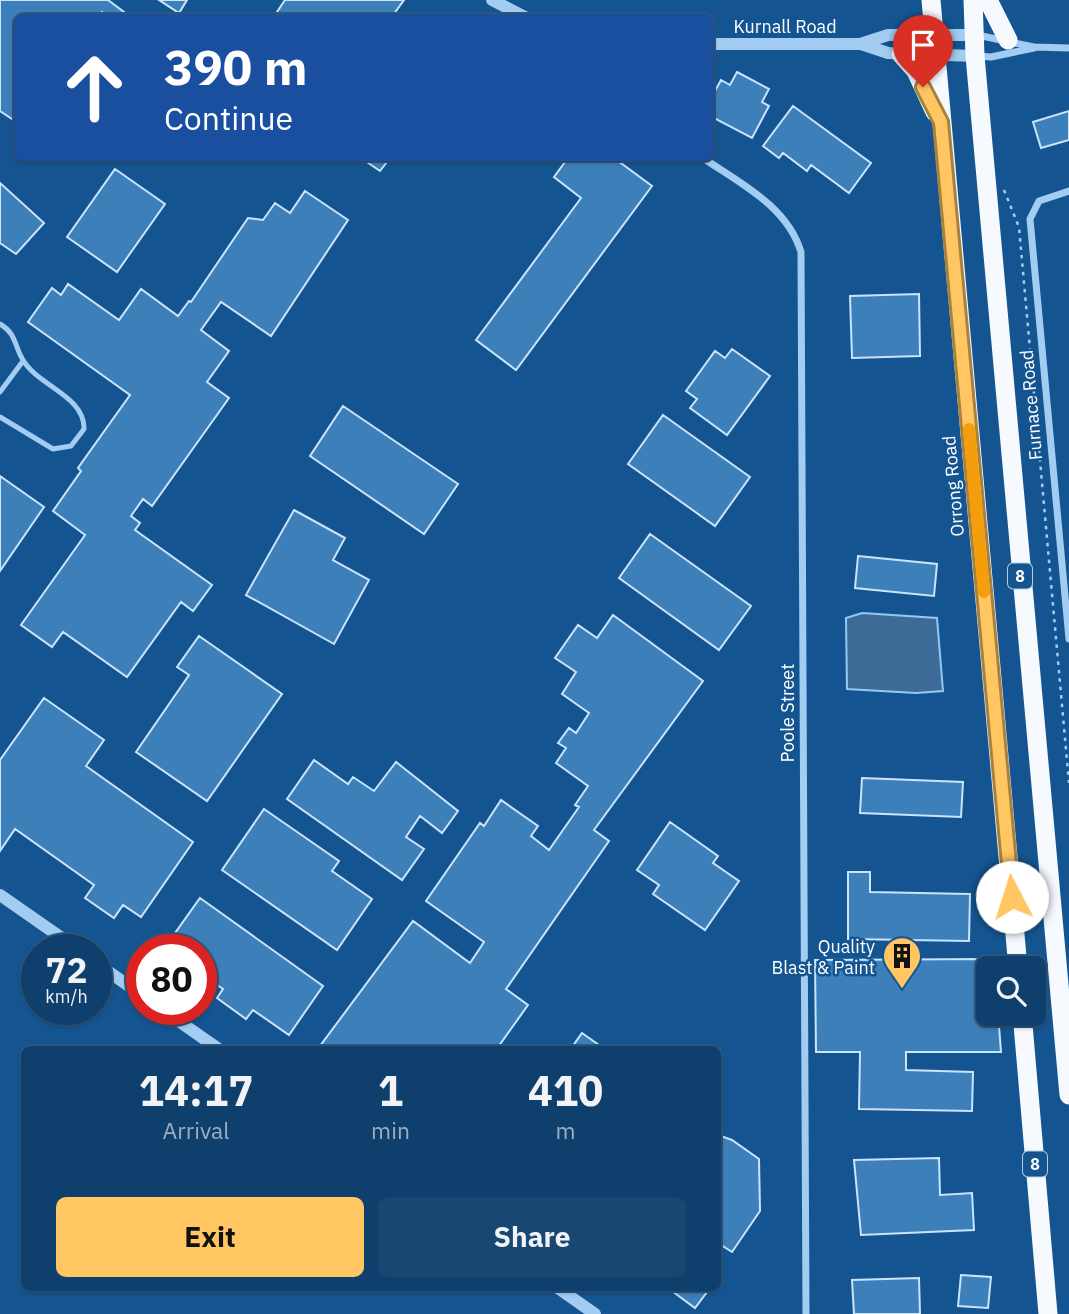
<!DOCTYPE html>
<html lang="en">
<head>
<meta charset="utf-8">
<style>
  body { margin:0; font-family:"IBM Plex Sans",sans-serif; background:#184772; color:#f1f3f6; height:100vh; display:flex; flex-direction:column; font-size:26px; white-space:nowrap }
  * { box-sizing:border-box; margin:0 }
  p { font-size:23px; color:#9bafc2 }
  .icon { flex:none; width:38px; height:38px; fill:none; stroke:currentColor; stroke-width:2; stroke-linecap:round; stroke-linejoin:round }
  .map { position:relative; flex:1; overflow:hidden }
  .drawer { position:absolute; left:21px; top:1046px; width:700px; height:245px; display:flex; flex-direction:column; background:#0f406d; border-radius:10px; box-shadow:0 2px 5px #0004,0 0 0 2px #2f5980 }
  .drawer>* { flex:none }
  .banner { position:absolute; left:14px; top:14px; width:700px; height:147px; border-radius:10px; box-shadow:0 2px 5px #0004,0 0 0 2px #2f5980; background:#1a4fa0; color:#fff; overflow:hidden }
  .buttons { position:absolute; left:976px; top:956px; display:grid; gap:14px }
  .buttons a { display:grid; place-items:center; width:70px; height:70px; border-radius:10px; background:#0f406d; box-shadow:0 2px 5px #0004,0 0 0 2px #2f5980; font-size:35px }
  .speed { position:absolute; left:21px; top:934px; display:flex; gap:14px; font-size:35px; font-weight:700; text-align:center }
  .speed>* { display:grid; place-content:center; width:91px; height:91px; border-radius:50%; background:#0f406d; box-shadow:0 2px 5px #0004,0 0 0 2px #2f5980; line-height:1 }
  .speed small { font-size:18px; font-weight:400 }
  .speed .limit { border:10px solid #d22; background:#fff; color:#111 }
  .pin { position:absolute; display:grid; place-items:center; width:60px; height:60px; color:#fff; margin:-72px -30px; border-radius:50% 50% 50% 0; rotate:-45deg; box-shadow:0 0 7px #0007 }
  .pin .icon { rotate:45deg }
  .me { position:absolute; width:77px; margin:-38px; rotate:355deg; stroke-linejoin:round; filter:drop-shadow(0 0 5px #0008) }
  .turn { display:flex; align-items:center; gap:24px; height:147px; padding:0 35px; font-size:32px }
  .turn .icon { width:91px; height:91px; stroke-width:2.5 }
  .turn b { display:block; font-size:49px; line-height:60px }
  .eta { display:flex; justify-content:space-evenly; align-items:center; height:119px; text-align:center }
  .eta b { font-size:42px; font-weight:700; line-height:49px }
  .primary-button { display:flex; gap:14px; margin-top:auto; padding:14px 35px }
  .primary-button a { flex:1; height:80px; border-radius:10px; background:#ffc662; color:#111; font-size:28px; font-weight:700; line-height:80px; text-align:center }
  .primary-button a+a { background:#184772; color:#f1f3f6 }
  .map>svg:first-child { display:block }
  .water { fill:#3d6b97; stroke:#94c8f4; stroke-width:2 }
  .building { fill:#3d7fb9; stroke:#c9e4fc; stroke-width:2 }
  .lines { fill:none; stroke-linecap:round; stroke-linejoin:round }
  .path { stroke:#a2ccf1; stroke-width:2.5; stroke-dasharray:3.5 5; stroke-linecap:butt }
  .service { stroke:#a2ccf1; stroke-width:5 }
  .minor { stroke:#a2ccf1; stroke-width:7 }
  .tertiary { stroke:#a2ccf1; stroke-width:12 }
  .trunk { stroke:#f6faff; stroke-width:19 }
  .route-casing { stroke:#a68140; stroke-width:18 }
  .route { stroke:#ffc662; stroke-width:12 }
  .slow { stroke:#f59e0b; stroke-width:12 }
  .labels { text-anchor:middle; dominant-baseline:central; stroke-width:5; stroke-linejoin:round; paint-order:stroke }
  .shield { fill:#145591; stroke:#b8ccde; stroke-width:2 }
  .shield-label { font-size:16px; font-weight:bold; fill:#fff }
  .street-label { font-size:18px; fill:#fff; stroke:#145591 }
  .poi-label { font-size:18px; fill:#fff; stroke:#145591; text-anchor:end }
</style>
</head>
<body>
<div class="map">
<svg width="1069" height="1314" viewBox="0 0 1069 1314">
  <rect width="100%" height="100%" fill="#145591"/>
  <path class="water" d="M862,613L937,618L943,691L916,693L847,689L846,618Z"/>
  <path class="building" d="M0,0H108L132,18H109L102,12L98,18H18V123L0,111Z
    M159,0H187L179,13Z
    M285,0H404L391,18H273Z
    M737,72L769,89L762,102L769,106L752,138L710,116V100L721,80L730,85Z
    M793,106L871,163L849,193L811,165L807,171L783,153L779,158L763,146Z
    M1069,111V140L1041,148L1033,122Z
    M361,158H390L380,171Z
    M568,158H614L652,186L516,370L476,340L581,198L554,177Z
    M115,169L165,204L117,272L67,237Z
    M0,183L44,223L16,254L0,243Z
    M305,191L348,220L271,336L221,302L201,330L229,351L207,382L229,398L152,506L143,499L131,516L140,523L135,530L212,585L193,611L181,602L127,677L63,632L52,647L21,625L85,535L53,511L81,471L78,468L130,395L28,322L52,288L61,295L68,284L119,320L141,289L178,316L189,301L191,302L248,218L263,220L275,203L290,213Z
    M919,294L920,356L852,358L850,296Z
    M732,349L770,376L727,435L690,408L697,399L686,391L715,351L725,358Z
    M343,406L458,484L424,534L310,456Z
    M663,415L750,477L715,526L628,464Z
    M0,476L44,507L0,571Z
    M294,510L345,538L333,560L369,580L334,644L246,595Z
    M650,534L751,606L719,650L619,578Z
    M858,556L937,564L934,596L855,588Z
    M613,615L703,681L594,830L609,841L506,989L528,1005L496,1050H317L413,921L470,963L484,942L426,901L480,823L484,826L501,800L538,826L531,836L549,850L579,807L575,805L588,786L556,763L566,748L558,743L569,728L576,733L589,713L562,694L576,672L555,658L578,625L597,638Z
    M199,636L282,694L207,801L136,752L189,675L177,667Z
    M44,698L104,740L86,766L193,842L141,917L123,905L114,918L85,898L94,885L15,829L0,851V760Z
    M314,760L348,784L353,777L374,791L396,762L458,811L442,833L420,816L406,837L424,849L402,880L287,799Z
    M862,778L963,782L961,817L860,813Z
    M264,809L339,861L332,871L372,899L337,950L222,870Z
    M670,822L718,856L713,863L739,881L705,930L653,894L659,885L637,870Z
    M848,872H870V892L970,894L969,941L848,939Z
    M200,898L323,986L289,1035L253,1010L246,1019L217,998L223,989L201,974V950H163Z
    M989,959V1013H998L1001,1052H906V1070L973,1072L972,1111L859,1109L860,1052H816L815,960Z
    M582,1033L606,1050H570Z
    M718,1135L732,1140L759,1159L760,1211L732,1252L718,1243Z
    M939,1158L940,1195L972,1193L974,1230L861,1235L854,1160Z
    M961,1275L991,1277L988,1308L958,1306Z
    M919,1278L920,1314H854L852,1280Z
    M668,1288H710L695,1308Z"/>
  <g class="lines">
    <path class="path" d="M1004,190L1019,227L1069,783"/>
    <path class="service" d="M0,324C17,334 14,346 23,360C38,386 85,396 84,429L71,446L53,449L0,417
      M0,392L23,361"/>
    <path class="minor" d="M977,35L1034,47L1069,48
      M977,56L991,57L1034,48
      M703,158C741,184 787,206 801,252L806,1314
      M1069,191L1039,201L1030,219L1069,639"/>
    <path class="tertiary" d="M492,0L527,18
      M710,44H860L888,35H974
      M861,44L888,53L975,56
      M0,895L79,950
      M96,963L142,995
      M163,1010L220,1050
      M558,1288L595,1314"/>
    <path class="trunk" d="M931,0L1018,968
      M973,0L975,56L1069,1095
      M988,0L1008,40
      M901,54L916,71L935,112
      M1022,1013L1048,1314"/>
  </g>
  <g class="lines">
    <defs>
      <path id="route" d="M923,87L941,122L1012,897"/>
    </defs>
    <use href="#route" class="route-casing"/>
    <use href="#route" class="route"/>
    <path class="slow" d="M969,429L984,592"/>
  </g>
  <defs>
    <symbol id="building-pin" viewBox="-11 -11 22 30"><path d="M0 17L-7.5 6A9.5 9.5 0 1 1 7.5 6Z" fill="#ffc662" stroke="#145591"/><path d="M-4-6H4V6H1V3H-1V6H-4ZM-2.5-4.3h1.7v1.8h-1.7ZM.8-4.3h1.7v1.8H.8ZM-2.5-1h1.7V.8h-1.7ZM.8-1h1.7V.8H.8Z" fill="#111"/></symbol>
  </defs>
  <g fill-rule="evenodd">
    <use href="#building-pin" x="880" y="934" width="44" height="60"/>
  </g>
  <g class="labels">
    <g class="shield">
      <rect x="1008" y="563.5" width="24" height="25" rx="5"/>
      <rect x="1023" y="1151.5" width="24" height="25" rx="5"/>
    </g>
    <g class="shield-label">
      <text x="1020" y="576">8</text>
      <text x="1035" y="1164">8</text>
    </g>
    <g class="street-label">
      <text x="785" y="26">Kurnall Road</text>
      <text transform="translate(1031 405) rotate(-95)">Furnace Road</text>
      <text transform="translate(953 486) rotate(-95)">Orrong Road</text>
      <text transform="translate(787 713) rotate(-90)">Poole Street</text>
    </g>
    <g class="poi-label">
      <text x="875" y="946">Quality<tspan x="875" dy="21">Blast &amp; Paint</tspan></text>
    </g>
  </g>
</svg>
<div class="buttons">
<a><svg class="icon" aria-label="search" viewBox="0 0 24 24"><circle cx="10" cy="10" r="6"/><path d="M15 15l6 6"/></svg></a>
</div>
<div class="speed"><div>72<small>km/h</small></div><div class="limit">80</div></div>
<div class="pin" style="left:923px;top:87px;background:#d93025"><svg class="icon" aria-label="arrive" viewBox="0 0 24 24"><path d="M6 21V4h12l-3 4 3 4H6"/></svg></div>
<svg class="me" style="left:1012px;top:897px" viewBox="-20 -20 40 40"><circle r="19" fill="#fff"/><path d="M0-13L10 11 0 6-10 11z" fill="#ffc662"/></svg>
<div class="banner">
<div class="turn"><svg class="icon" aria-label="ahead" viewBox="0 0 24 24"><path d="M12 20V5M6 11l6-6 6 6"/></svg><div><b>390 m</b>Continue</div></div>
</div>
<section class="drawer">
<div class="eta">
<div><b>14:17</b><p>Arrival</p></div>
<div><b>1</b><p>min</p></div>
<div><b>410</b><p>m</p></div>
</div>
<div class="primary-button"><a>Exit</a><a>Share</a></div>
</section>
</div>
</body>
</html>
